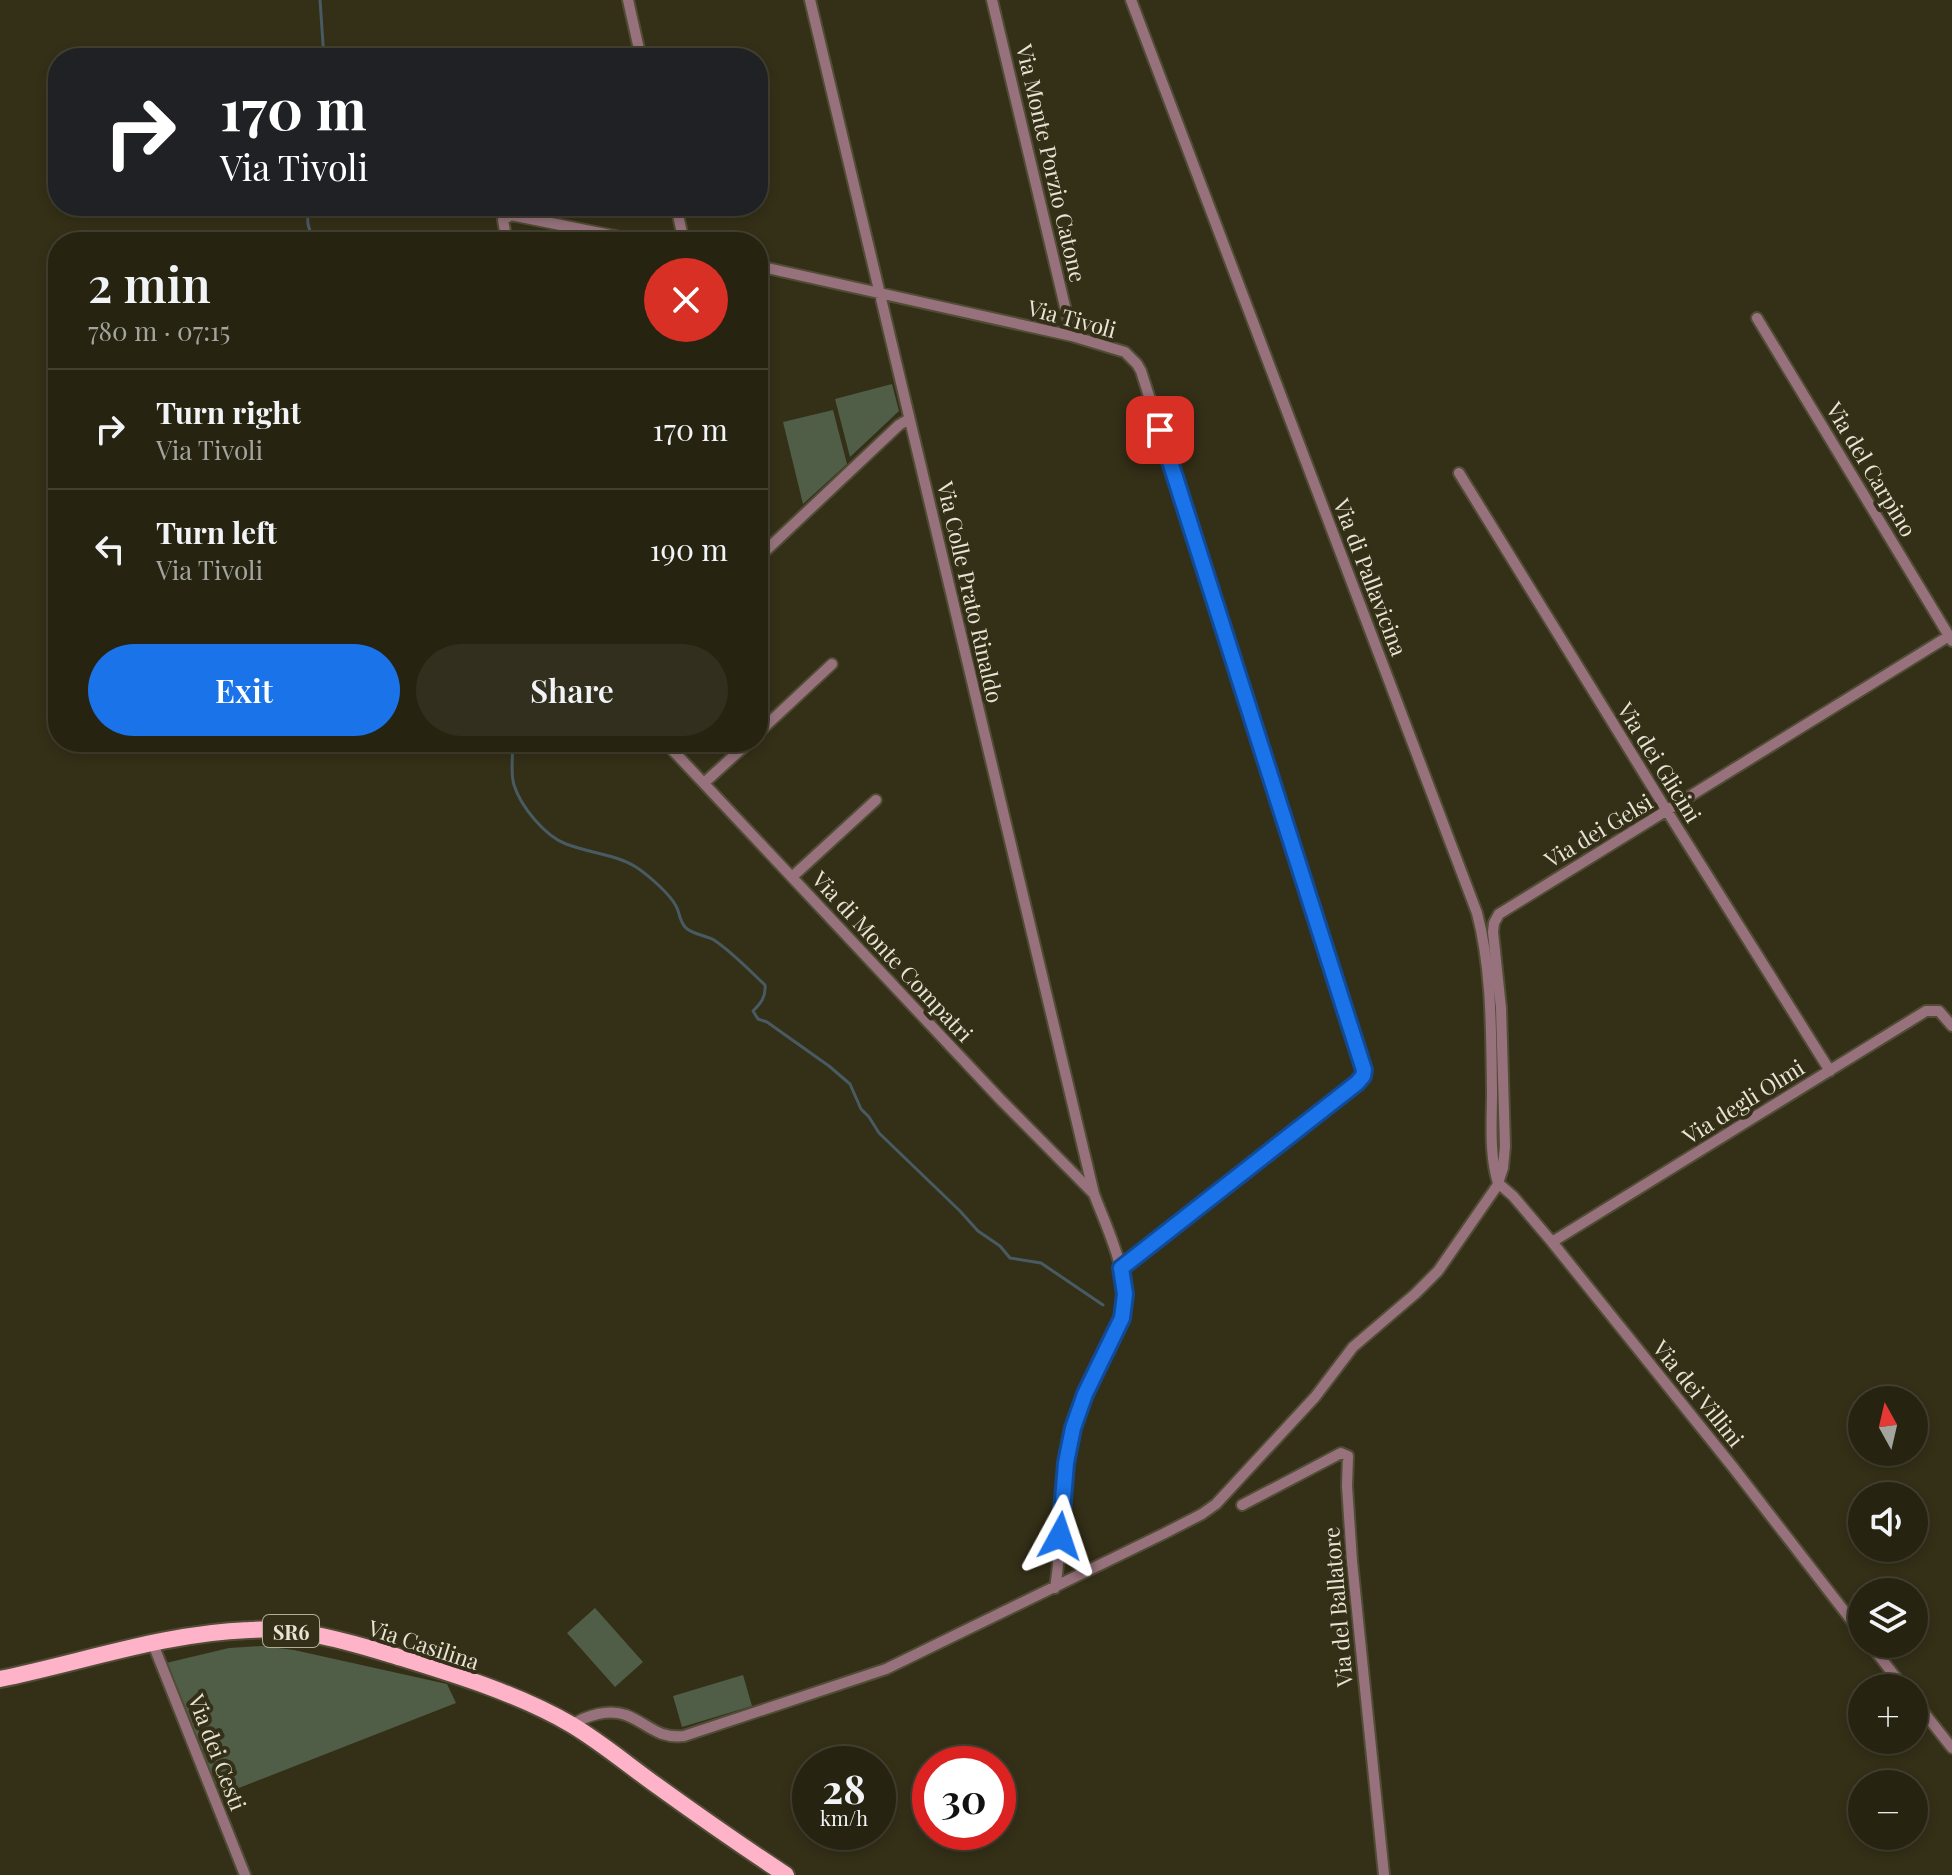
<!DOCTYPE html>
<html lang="en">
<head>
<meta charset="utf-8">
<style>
  body { margin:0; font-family:"Playfair Display",serif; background:#332f1f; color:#f1f3f6; height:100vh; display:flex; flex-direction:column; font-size:30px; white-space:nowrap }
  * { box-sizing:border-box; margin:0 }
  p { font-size:26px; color:#a4a49f }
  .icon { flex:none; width:44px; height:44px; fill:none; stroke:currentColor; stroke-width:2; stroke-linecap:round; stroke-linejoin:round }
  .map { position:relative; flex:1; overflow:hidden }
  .panel { position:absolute; left:48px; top:232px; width:720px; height:520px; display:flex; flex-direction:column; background:#272311; border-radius:32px; box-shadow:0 4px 12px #0003,0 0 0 2px #434031 }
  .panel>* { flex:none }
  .banner { position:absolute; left:48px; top:48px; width:720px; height:168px; border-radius:32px; box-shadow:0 4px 12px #0003,0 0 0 2px #434031; background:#202124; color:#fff; overflow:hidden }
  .needle { width:52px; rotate:352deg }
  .controls { position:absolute; left:1848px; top:1386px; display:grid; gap:16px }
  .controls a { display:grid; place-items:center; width:80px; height:80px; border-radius:50%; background:#272311; box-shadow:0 4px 12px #0003,0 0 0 2px #434031; font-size:40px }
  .speed { position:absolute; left:792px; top:1746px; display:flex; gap:16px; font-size:40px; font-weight:700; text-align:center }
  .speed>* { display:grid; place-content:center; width:104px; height:104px; border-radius:50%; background:#272311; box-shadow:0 4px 12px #0003,0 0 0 2px #434031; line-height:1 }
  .speed small { font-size:20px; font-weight:400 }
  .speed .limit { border:12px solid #d22; background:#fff; color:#111 }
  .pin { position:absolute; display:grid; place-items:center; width:68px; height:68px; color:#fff; margin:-34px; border-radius:16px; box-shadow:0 4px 12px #0006 }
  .me { position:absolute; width:88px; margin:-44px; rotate:5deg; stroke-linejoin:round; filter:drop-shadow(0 0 6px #0008) }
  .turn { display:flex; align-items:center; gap:28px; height:168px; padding:0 40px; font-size:36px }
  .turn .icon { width:104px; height:104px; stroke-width:2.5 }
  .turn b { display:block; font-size:56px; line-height:68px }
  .round { display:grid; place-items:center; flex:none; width:84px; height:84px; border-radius:42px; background:#332f1f }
  .summary { display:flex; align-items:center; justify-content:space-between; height:136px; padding:0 40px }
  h1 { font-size:48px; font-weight:600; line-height:60px }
  .button { display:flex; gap:16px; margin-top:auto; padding:16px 40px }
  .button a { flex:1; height:92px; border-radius:48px; background:#1a73e8; color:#fff; font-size:32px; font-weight:600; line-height:92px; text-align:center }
  .button a+a { background:#332f1f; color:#f1f3f6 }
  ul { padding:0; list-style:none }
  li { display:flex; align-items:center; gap:24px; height:120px; padding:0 40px; border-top:2px solid #434031 }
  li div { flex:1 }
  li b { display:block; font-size:30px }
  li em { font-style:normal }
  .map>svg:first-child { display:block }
  .green { fill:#505e47 }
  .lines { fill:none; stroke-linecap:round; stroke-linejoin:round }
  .stream { stroke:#485b63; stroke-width:3 }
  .street-casing { stroke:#514c35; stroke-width:14 }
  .primary-casing { stroke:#514c35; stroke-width:20 }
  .street { stroke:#97727c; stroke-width:10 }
  .primary { stroke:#ffb3c8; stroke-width:16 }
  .route-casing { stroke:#114b97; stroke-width:20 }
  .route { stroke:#1a73e8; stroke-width:14 }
  .labels { text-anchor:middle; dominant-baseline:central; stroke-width:8; stroke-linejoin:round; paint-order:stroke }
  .shield { fill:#342f17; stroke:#b1ae9c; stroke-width:2 }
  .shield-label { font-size:20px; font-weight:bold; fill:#e7e4d5 }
  .street-label { font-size:22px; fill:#e7e4d5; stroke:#342f17 }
</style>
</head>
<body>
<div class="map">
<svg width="1952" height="1875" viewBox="0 0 1952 1875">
  <rect width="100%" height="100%" fill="#342f17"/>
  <path class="green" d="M892,384L899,411L850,457L835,399Z
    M833,410L847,464L803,504L783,422Z
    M595,1608L643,1662L615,1687L567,1633Z
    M262,1646L294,1650L447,1684L456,1703L221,1795L218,1794L166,1663L229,1648Z
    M743,1675L752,1706L682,1727L673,1696Z"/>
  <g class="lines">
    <path class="stream" d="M320,0L324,58
      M307,206L308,224L313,242
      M513,742C513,755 510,772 514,785C521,807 545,836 566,844C589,853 615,854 636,867C648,875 670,894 676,906C680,913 679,921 686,928C694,935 705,935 714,940C732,952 749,970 765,985C766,997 761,1003 753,1011L758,1019L767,1022L829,1066L850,1084L861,1109L869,1117L879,1133L960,1211L978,1231L1000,1246L1010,1258L1041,1263L1103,1305"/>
    <defs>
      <path id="street" d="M628,0L641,58
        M810,0L1094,1194C1109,1234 1131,1275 1122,1318C1107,1355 1085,1388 1074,1426C1058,1479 1064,1535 1055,1588
        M992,0L1072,336
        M1131,0L1477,913C1492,970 1491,1031 1492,1091C1492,1122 1489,1154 1498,1183
        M676,206L684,242
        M507,242L503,220L511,215L645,242
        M758,266L1072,336L1125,352L1137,364L1141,371L1364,1070L1363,1076L1357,1083L1121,1268
        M1757,318L1952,641
        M1459,473L1667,811L1830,1071
        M758,558L899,425L909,419
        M758,733L832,664
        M665,742L1000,1099L1093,1193
        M704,783L749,742
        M792,877L876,800
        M1498,1183L1513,1196L1552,1242L1732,1466L1862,1634
        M1552,1242L1926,1011H1939L1952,1026
        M1242,1505L1341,1453L1348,1456L1347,1486L1352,1561L1384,1875
        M153,1644L245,1875
        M1870,1644L1904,1688
        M1914,1700L1952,1748
        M572,1725C587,1715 608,1709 626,1715C649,1724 657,1739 684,1736L886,1669L1165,1533L1202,1514L1216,1504L1315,1397L1353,1347L1415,1294L1438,1271L1497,1186L1503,1168L1505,1146L1501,1008L1493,932L1494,923L1499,914L1949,636"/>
      <path id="primary" d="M0,1679C83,1662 165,1633 249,1630C298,1627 346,1641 392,1655C453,1674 517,1693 572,1725C602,1743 628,1765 656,1785C699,1816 742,1846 786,1875"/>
    </defs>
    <use href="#street" class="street-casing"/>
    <use href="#primary" class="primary-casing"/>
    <use href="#street" class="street"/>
    <use href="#primary" class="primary"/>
  </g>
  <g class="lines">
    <defs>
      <path id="route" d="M1060,1536L1066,1463L1073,1428L1085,1394L1122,1318L1125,1294L1121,1268L1357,1083L1363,1076L1364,1070L1160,430"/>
    </defs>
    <use href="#route" class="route-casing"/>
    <use href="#route" class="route"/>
  </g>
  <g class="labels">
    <rect class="shield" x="263" y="1615" width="56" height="32" rx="6"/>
    <g class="shield-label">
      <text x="291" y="1631">SR6</text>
    </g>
    <g class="street-label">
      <text transform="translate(1052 163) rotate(77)">Via Monte Porzio Catone</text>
      <text transform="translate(1072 318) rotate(15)">Via Tivoli</text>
      <text transform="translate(1872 469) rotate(59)">Via del Carpino</text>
      <text transform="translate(1371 577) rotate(69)">Via di Pallavicina</text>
      <text transform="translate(971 592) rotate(77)">Via Colle Prato Rinaldo</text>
      <text transform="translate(1660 762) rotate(58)">Via dei Glicini</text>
      <text transform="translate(1598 830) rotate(-31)">Via dei Gelsi</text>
      <text transform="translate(893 956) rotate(47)">Via di Monte Compatri</text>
      <text transform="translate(1743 1101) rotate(-32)">Via degli Olmi</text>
      <text transform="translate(1699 1393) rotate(51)">Via dei Villini</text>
      <text transform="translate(1337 1607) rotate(-95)">Via del Ballatore</text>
      <text transform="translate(424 1644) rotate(18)">Via Casilina</text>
      <text transform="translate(218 1752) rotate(69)">Via dei Cesti</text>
    </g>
  </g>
</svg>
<div class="controls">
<a><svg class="needle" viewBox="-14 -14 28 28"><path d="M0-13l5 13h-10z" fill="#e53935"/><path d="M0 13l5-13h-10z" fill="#a4a49f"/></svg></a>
<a><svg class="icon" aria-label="sound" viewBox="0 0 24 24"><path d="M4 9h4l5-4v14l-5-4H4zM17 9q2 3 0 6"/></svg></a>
<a><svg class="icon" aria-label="layers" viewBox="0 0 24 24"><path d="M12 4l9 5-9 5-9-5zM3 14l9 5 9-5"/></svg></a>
<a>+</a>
<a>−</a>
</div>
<div class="speed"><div>28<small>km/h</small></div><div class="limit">30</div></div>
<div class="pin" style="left:1160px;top:430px;background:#d93025"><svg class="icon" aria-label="arrive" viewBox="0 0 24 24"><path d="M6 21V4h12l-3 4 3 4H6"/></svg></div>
<svg class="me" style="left:1060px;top:1536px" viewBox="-20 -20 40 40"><path d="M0-17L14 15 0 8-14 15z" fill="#1a73e8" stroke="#fff" stroke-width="4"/></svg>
<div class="banner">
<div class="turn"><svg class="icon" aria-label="right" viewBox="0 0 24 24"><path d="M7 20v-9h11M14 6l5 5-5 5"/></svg><div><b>170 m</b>Via Tivoli</div></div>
</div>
<section class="panel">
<div class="summary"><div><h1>2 min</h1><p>780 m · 07:15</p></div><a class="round" style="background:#d93025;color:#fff"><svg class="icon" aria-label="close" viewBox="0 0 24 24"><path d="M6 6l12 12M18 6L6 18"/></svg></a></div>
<ul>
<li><svg class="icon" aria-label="right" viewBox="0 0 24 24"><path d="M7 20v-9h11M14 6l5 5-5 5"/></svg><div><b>Turn right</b><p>Via Tivoli</p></div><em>170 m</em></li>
<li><svg class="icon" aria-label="left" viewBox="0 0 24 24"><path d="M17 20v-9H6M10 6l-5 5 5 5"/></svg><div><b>Turn left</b><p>Via Tivoli</p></div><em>190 m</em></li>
</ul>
<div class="button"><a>Exit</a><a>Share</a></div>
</section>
</div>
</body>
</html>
